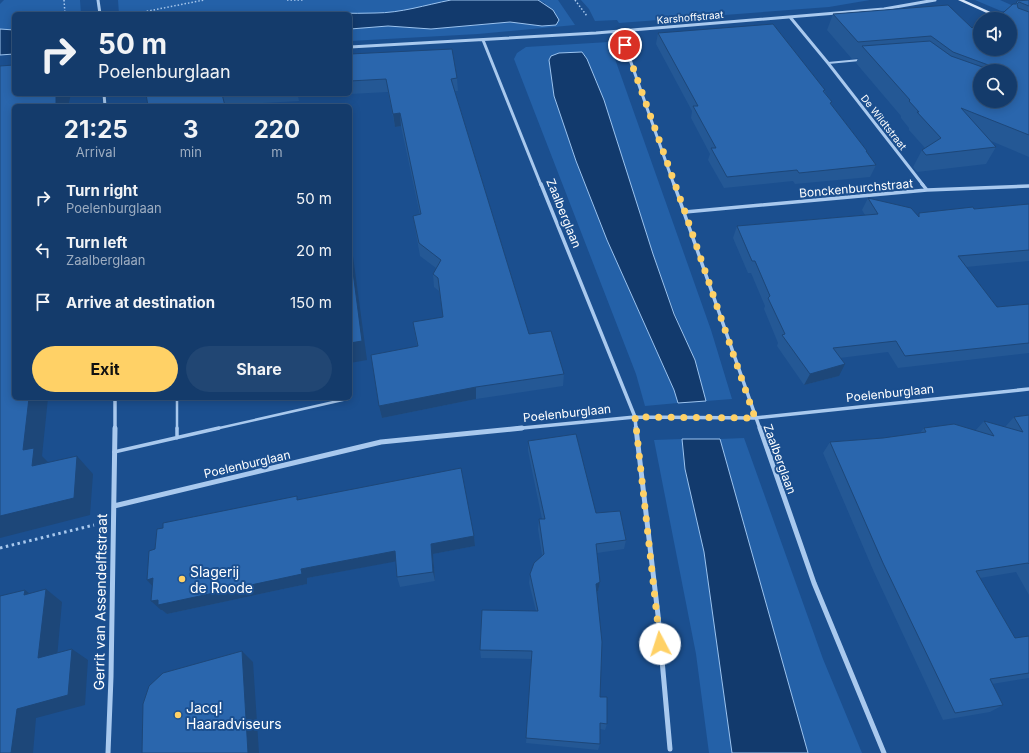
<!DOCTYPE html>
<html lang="en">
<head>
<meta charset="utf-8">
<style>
  body { margin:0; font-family:Inter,sans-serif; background:#214673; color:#f1f3f6; height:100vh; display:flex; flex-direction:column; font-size:15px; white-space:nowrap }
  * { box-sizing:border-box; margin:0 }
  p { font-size:13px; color:#9dadc1 }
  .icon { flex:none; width:22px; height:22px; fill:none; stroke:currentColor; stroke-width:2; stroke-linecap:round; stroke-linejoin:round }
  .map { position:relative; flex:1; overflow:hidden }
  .sheet { position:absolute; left:12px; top:104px; width:340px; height:296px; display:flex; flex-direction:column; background:#143b6b; border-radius:6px; box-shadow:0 2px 10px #0003,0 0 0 1px #33557e }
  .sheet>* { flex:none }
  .banner { position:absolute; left:12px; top:12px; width:340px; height:84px; border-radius:6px; box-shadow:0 2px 10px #0003,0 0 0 1px #33557e; background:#143b6b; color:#f1f3f6; overflow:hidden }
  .controls { position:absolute; left:973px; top:12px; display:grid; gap:8px }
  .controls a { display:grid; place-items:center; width:44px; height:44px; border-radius:50%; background:#143b6b; box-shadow:0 2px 10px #0003,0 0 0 1px #33557e; font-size:20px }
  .pin { position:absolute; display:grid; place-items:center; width:34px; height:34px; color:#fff; margin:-17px; border:2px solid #fff; border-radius:50%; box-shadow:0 1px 4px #0007 }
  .me { position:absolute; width:44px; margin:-22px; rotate:355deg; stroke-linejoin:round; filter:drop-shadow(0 0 3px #0008) }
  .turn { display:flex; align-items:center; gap:14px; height:84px; padding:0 20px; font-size:18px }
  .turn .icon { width:52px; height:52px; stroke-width:2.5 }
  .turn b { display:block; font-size:28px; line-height:34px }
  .eta { display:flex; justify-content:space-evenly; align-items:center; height:68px; text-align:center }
  .eta b { font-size:24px; font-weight:700; line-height:28px }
  .button { display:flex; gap:8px; margin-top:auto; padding:8px 20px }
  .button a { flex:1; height:46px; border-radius:24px; background:#ffd166; color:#111; font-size:16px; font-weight:700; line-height:46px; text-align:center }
  .button a+a { background:#214673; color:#f1f3f6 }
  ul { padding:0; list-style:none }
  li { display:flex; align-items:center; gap:12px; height:52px; padding:0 20px }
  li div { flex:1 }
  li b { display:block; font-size:15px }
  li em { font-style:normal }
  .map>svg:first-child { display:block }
  .green { fill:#2461a8 }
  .water { fill:#123a6d; stroke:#9cc4f0 }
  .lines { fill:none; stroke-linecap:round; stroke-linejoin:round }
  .path-far1 { stroke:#a9c9ee; stroke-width:1.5; stroke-dasharray:1.5 2; stroke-linecap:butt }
  .path { stroke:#a9c9ee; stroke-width:3; stroke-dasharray:2.5 3.5; stroke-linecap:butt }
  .lane-far2 { stroke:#a9c9ee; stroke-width:2 }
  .lane-far1 { stroke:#a9c9ee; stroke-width:2.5 }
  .lane { stroke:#a9c9ee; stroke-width:3.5 }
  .street-far2 { stroke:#a9c9ee; stroke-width:3 }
  .street-far1 { stroke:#a9c9ee; stroke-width:3.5 }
  .street { stroke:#a9c9ee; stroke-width:5 }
  .secondary { fill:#d6e6fa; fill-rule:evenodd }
  .wall { fill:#245895 }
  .shaded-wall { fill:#1d4779 }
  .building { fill:#2a66ad; stroke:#1d4779; fill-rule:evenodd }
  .route { stroke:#ffd166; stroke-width:7; stroke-dasharray:0 12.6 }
  .poi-dot { fill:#ffd166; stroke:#1b4f8f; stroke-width:1.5 }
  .labels { text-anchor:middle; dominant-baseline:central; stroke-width:4; stroke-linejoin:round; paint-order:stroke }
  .far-street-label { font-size:10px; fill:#fff; stroke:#1b4f8f }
  .street-label { font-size:12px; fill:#fff; stroke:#1b4f8f }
  .near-poi-label { font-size:14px; fill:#fff; stroke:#1b4f8f; text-anchor:start }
  .near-street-label { font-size:14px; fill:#fff; stroke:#1b4f8f }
</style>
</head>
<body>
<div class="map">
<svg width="1029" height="753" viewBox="0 0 1029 753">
  <rect width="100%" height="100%" fill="#1b4f8f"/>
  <path class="green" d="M4,0H80L81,14H14V30L1,29H0V4Z
    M118,0H451C426,6 401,13 375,13C351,14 328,12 304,14H119Z
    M538,0H558L575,25L478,34L350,41V29L388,26L431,29L510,22L542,26L545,3Z
    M581,0H870L829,7L619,23L617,20L595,21L589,9Z
    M975,0H1000L1029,13L1001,11Z
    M609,42L711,330L732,399L706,401L695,360L675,314L653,254L604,100L587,59L582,52L549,60L554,96L576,161L607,240L674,390L678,403L645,406L636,374L514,59L517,53L526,47Z
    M744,438L823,659L862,753H808L720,439Z
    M682,439L685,469L704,552L732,753H709L696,654L654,440Z"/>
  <path class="water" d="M451,0H538L553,10L559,20L556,25L542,26L510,22L431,29L388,26L350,29V14H304C328,12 351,14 375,13C401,13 425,5 451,0Z
    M0,29L14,30V54L0,55Z
    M582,52L587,59L604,100L653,254L674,314L695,360L706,401L678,403L674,390L607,240L576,161L554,96L549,60L551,56L559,53Z
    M682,439H720L808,753H732L704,552L685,469Z"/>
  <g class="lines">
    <path class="path-far1" d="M64,0L65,14
      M287,0H303
      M575,0L587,16
      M133,14L204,0"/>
    <path class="path" d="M0,548L94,525"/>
    <path class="lane-far2" d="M828,63L860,60"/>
    <path class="lane-far1" d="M177,398V429
      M215,429L347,399"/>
    <path class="lane" d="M177,428V438
      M114,452L219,428"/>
    <path class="street-far2" d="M98,0L100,14
      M790,17L828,63L923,185
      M620,31L674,185
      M483,40L541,185
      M350,47L596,33L884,9L935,0
      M104,94L105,106"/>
    <path class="street-far1" d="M541,184L635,417L636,429
      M674,184L760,429
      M922,184L927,190
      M685,212L927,190L1029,186
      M115,429V398
      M512,429L635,417L755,418L1029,389"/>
    <path class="street" d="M636,428L658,615L670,749
      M760,428L814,583L884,753
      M114,506L381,442L522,428
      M108,753L111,677L115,428"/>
    <path class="secondary" d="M958,0H964L1006,19H1000Z"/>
  </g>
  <path class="wall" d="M1029,0V157L991,141L996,147L986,164L917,172L913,167L922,150L925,148L909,130V128L901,118V116L856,63L858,58L852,59L827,30L833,14L948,5L980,49L1015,4L1017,1Z
    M658,33L825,90V92L832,102L831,104L867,151V153L876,165L870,177L795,184L793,181L724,188L708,160L710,154L691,118L692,111L656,44Z
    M350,54L457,78L458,91H455L529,334L564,374L563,386L476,399L382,418L379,406L417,346L413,322L443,317L439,291L434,287L433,274L436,268L420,256L415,228L413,216L420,215L401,126L395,127L388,92L350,94Z
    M146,94H343L298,96L299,101L226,105V106H148Z
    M868,198L918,216L919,213L1029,204V261L966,267L997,307L1029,304V353L898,368L888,352L840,358L839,376L804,385L777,346L778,343L764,309L765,306L751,273H748L733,238L737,226L865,215L862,210Z
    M1029,415V595L1016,572L980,578L1015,638L1029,636V678L992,684L1003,705L990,712L943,720L874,572L823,453L830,442L883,438L920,433L924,428L975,431L984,421L1005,427L1014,417Z
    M528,441L596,513L626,540L624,549L597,553L600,582L598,591L597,592L600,697L607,724L605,730L600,729V744L598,750L526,743L532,659L481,658L480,650L536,611L529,583L530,574L542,555L538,529L539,519H542L528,451Z
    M299,500L474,536L475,546L433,554L435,581L400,587L397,577L396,561L307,578V584L167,614L162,610H161L155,549Z"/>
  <path class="shaded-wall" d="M56,94H71L68,106H56Z
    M400,113L401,126L395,127L393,114Z
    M350,234L367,360L350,363Z
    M845,364L839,376L804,385L810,374Z
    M476,387V399L382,418L379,406Z
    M29,398H48L42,456L51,465L32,466L23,450Z
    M77,456L93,474L90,515L0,538V516Z
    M474,536L475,546L433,554L435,581L433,572L431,544Z
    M395,551L398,561L307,578V584L167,614L162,610H161L151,601L301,569Z
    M153,578L156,590L147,580Z
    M600,582L598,591L594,593L596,584Z
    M46,589L62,602L56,669L38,658Z
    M25,590L42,603L24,595Z
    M72,649L88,660L85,705L36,718L33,753H11L17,709Z
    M242,651L253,662L259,753H248Z"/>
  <path class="building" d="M1029,0V6L1019,2L1017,4L1018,8L1029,12V135L961,108L996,147L926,155L922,150L941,138L917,112H919L909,101L910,100L862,46L930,41L951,56L988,69H991V66L953,52L931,36L858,42L833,14L948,5L972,28L980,21V49H1010V19H996L1013,4H1016L1017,1ZM980,71H1010V101H980Z
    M773,24L825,90L823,91L832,102L830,103L867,151H866L876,165L799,173L797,170L727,177L711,148H716L693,106H698L658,33Z
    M452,49L457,78L451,79L529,334L551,331L564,374L476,387L379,406L371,355L418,346L413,322L443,317L438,278L433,274L441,260L419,243L413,216L421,214L400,113L393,114L386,79L350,81V54Z
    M14,65V94H56V106H14V398H29L23,450L34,448L32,466L77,456L74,498L0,516V66Z
    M146,94H222L225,106H148Z
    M868,198L911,208L919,217V213L973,207L974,209L1029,204V250L958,256L997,307L1029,304V343L905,356L896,341L833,348L845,364L810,374L782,335L785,334L768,298L770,296L755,261H752L737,226L878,214Z
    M350,249L362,341L350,343Z
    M1029,415V564L1028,563L976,571L1015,638L1029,636V673L990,679L1003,705L955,713L883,563L830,442L883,438L926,432L924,428L954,424L994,436L984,421L1023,432L1014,417Z
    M576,434L596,513L620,511L626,540L596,544L600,582L596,584L602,642L600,697H607V724L600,723V744L526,738L532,651L480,650L482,610L538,611L530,574L534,563L544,554L539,519H545L528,441Z
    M461,468L474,536L431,544L433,572L397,577L395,551L301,569L302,574L158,605V600L151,601L153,578L147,580L149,551L155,549L157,529L163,528V523L297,496V500Z
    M46,589L38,658L72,649L68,695L17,709L11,753H0V596L25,590L24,595Z
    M242,651L248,753H142L143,704L149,686L163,673Z"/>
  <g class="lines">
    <path class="route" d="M625,45L685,212L755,418L635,417L660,644"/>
  </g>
  <g class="poi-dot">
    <circle cx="182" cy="579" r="4"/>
    <circle cx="178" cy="715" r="4"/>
  </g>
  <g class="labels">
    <g class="far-street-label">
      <text transform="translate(690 17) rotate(-5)">Karshoffstraat</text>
      <text transform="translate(884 122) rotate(52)">De Wildtstraat</text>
    </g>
    <g class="street-label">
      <text transform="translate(856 188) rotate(-5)">Bonckenburchstraat</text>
      <text transform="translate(564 213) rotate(68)">Zaalberglaan</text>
      <text transform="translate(890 393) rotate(-6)">Poelenburglaan</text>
      <text transform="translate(567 413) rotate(-6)">Poelenburglaan</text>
      <text transform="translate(780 459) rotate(70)">Zaalberglaan</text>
      <text transform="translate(247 464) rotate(-13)">Poelenburglaan</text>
    </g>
    <g class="near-poi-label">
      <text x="190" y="571">Slagerij<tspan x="190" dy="16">de Roode</tspan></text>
      <text x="186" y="707">Jacq!<tspan x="186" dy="16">Haaradviseurs</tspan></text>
    </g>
    <g class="near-street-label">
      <text transform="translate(100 602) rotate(-89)">Gerrit van Assendelftstraat</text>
    </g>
  </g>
</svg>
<div class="controls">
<a><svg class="icon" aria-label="sound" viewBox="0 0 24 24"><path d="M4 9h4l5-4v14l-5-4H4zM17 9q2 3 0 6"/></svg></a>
<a><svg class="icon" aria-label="search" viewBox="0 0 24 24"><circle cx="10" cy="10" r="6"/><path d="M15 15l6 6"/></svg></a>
</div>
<div class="pin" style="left:625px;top:45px;background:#d93025"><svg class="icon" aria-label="arrive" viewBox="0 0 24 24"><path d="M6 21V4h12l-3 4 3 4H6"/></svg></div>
<svg class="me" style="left:660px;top:644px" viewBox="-20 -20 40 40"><circle r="19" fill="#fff"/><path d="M0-13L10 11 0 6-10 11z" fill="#ffd166"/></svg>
<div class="banner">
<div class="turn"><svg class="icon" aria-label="right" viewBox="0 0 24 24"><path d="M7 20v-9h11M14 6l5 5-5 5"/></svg><div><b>50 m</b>Poelenburglaan</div></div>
</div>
<section class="sheet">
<div class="eta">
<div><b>21:25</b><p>Arrival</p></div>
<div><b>3</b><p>min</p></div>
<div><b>220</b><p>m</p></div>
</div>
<ul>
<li><svg class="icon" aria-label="right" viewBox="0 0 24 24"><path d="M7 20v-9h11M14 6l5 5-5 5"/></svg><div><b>Turn right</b><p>Poelenburglaan</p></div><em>50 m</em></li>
<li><svg class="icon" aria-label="left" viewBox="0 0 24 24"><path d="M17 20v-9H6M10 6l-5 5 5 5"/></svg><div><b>Turn left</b><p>Zaalberglaan</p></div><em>20 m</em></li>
<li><svg class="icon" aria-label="arrive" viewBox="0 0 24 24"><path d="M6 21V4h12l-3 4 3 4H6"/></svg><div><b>Arrive at destination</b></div><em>150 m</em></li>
</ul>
<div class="button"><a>Exit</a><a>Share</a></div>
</section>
</div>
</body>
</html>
